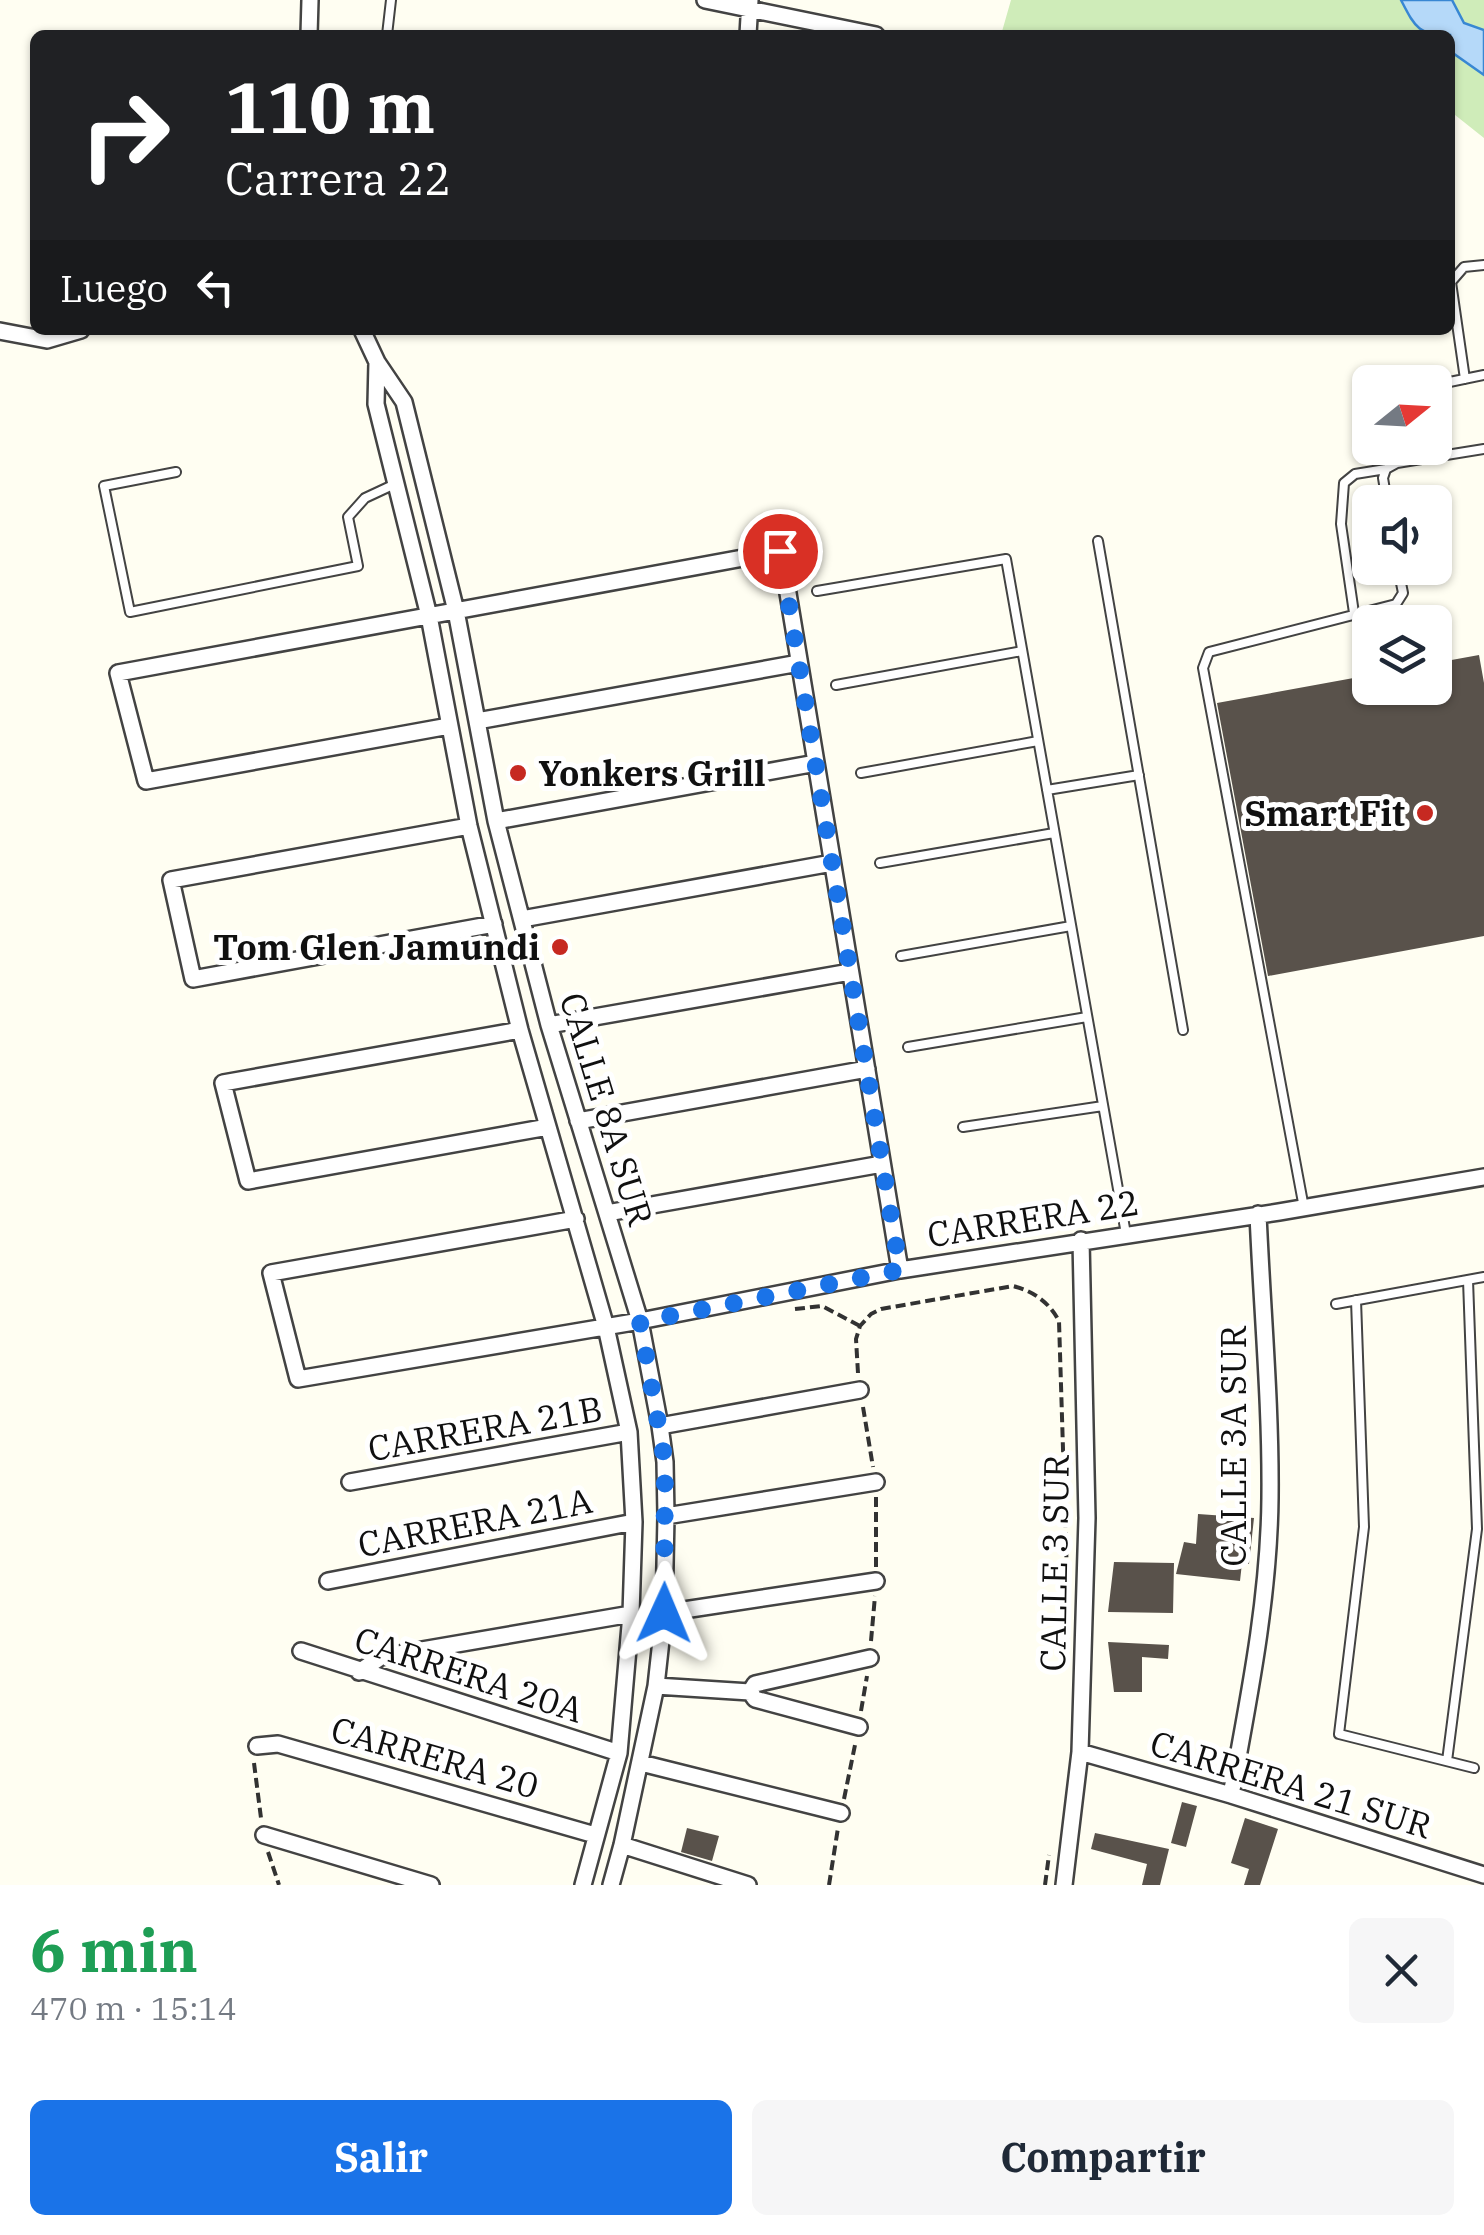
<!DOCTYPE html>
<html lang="es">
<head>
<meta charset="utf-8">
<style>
  body { margin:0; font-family:"IBM Plex Serif",serif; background:#f6f6f7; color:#1f2937; height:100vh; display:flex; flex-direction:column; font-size:38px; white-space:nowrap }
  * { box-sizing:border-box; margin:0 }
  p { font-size:32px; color:#747a83 }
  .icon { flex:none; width:55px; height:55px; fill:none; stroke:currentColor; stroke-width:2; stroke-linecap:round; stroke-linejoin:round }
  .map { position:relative; height:1885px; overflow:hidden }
  .side { display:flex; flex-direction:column; background:#fff; flex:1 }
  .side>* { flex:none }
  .guide { position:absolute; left:30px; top:30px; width:1425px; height:305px; border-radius:15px; box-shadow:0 2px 8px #0004; background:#202124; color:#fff; overflow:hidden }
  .needle { width:65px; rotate:72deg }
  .fabs { position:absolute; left:1352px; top:365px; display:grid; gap:20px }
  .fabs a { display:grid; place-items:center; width:100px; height:100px; border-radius:15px; background:#fff; box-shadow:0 2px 8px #0004; font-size:50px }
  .pin { position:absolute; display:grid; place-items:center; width:85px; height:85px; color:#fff; margin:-42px; border:5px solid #fff; border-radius:50%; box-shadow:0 2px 10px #0007 }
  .me { position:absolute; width:110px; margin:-55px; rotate:1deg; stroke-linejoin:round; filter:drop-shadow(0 0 8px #0008) }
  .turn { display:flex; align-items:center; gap:35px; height:210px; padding:0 30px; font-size:45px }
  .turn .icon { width:130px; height:130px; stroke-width:2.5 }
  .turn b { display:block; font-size:70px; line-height:85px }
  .then { display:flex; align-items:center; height:95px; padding:0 30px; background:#0003; gap:20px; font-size:38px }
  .round { display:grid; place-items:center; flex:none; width:105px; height:105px; border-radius:15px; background:#f6f6f7 }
  .overview { display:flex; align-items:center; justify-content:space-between; height:170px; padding:0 30px }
  h1 { font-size:60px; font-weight:800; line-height:75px; color:#1e9e55 }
  .action { display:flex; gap:20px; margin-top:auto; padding:20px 30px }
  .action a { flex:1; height:115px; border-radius:15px; background:#1a73e8; color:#fff; font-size:40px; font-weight:800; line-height:115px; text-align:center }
  .action a+a { background:#f6f6f7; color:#1f2937 }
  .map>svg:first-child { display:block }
  .green { fill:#cfecb9 }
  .water { fill:#b5d9f9; stroke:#3887d3; stroke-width:2.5 }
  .building { fill:#59524b }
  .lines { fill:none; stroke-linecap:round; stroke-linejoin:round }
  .service-casing { stroke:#434343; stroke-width:12 }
  .minor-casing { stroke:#434343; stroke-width:20 }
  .path { stroke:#323232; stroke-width:4; stroke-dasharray:10 5; stroke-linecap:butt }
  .service { stroke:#fff; stroke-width:8 }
  .minor { stroke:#fff; stroke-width:15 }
  .route { stroke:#1a73e8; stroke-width:18; stroke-dasharray:0 32.4 }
  .poi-dot { fill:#c62921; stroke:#fff; stroke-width:4 }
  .labels { text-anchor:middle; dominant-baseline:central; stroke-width:10; stroke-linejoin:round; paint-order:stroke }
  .poi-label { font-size:35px; font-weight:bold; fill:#101010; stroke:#fff; text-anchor:end }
  .street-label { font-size:35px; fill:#101010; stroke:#fff }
</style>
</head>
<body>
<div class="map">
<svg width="1484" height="1885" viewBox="0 0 1484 1885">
  <rect width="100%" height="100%" fill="#fffef2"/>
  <path class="green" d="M1011,0H1484V138L1450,111V35H1001Z"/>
  <path class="water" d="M1401,0H1452L1464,23L1484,30V75L1450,51V35C1418,35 1415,27 1401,0Z"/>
  <path class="building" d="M1479,655L1484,683V936L1268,976L1217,703L1370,675V688H1435V663Z
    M1198,1514L1254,1518L1249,1564L1242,1563L1240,1581L1176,1574L1184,1542L1196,1544Z
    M1114,1562L1174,1563L1173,1613L1108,1612Z
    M1108,1642L1169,1645L1168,1659L1142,1657V1692H1114Z
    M1182,1802L1197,1806L1186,1847L1171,1843Z
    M1245,1818L1278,1829L1260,1885H1244L1249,1869L1231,1863Z
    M687,1828L719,1836L712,1861L681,1852Z
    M1095,1833L1169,1849L1160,1885H1142L1147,1864L1091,1849Z"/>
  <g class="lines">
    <defs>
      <path id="service" d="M387,35L391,0
        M1465,379L1451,282L1464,267L1484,265
        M1435,385L1484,375
        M176,472L104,486L130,612L358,566L348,517L365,498L395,484
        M1387,502L1383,478L1386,469L1397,463L1484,449
        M1098,541L1183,1030
        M817,591L1006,559L1126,1234
        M1354,613L1341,524L1344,483L1355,474L1386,469
        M836,685L1022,651
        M861,773L1038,741
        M1047,790L1139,775
        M880,863L1054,833
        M901,956L1071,926
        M908,1047L1087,1017
        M963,1127L1103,1106
        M1304,1208L1203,668L1209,652L1396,604L1403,593L1398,568
        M1356,1300L1364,1527L1339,1734L1474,1768
        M1336,1304L1484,1277
        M1447,1761L1477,1529L1468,1280"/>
      <path id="minor" d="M705,0L876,35
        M309,35L310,0
        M748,35L750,0
        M362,330L377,362L404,402L456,611L496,821L549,1025L640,1321L660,1426L665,1462L666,1516L664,1613L656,1686L622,1845L611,1885
        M0,331L47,340L81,330
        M377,362L376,404L429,616L469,826L520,1030L606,1327L629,1432L634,1522L631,1614L619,1753L583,1885
        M477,721L799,663
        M449,726L146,781L118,673L781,551L900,1270
        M496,821L816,763
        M469,826L171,880L193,979L494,924
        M522,919L832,863
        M549,1025L850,972
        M520,1030L223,1083L248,1181L548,1127
        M578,1121L867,1069
        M607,1213L882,1164
        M576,1219L271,1273L298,1379L640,1321L900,1270L1279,1212L1484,1177
        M660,1426L860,1390
        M350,1482L629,1432
        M666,1516L876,1482
        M328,1581L634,1522
        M664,1613L876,1581
        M301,1651L619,1753
        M359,1672L381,1657L631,1614
        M656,1686L750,1692L755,1699L859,1727
        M750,1692L755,1684L870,1658
        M257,1746L278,1744L595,1835
        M1080,1752L1231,1795L1484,1875
        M641,1763L841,1813
        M1231,1795C1249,1697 1269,1598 1270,1498C1271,1404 1262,1309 1258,1214
        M264,1835L431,1885
        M622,1845L748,1885
        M1064,1885L1080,1752L1087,1518L1081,1240"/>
    </defs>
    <use href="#service" class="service-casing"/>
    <use href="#minor" class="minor-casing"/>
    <path class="path" d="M795,1309L822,1306L860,1326
      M858,1373L856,1339L860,1326L871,1314L881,1309L1013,1286C1033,1291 1049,1302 1059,1321L1067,1577
      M863,1407L873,1467
      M876,1567V1496
      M871,1641L875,1596
      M861,1711L867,1676
      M254,1763L261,1818
      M844,1799L855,1745
      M268,1852L279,1885
      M829,1885L838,1828
      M1045,1885L1049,1855"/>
    <use href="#service" class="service"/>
    <use href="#minor" class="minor"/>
  </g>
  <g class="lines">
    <path class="route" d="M664,1613L665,1462L640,1322L900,1270L780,551"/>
  </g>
  <g class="poi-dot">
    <circle cx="518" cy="773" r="10"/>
    <circle cx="1425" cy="813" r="10"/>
    <circle cx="560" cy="947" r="10"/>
  </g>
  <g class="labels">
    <g class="poi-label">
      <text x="538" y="773" text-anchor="start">Yonkers Grill</text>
      <text x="1405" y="813">Smart Fit</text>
      <text x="540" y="947">Tom Glen Jamundi</text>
    </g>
    <g class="street-label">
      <text transform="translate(607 1109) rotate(73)">CALLE 8A SUR</text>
      <text transform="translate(1033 1218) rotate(-9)">CARRERA 22</text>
      <text transform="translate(485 1428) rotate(-10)">CARRERA 21B</text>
      <text transform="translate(1233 1446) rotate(-90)">CALLE 3A SUR</text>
      <text transform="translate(475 1522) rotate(-11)">CARRERA 21A</text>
      <text transform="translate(1054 1563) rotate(-89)">CALLE 3 SUR</text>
      <text transform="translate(469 1674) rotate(18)">CARRERA 20A</text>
      <text transform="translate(435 1757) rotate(16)">CARRERA 20</text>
      <text transform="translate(1291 1784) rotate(17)">CARRERA 21 SUR</text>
    </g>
  </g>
</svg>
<div class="fabs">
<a><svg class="needle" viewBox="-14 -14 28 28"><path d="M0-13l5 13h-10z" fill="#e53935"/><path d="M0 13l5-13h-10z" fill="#747a83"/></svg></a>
<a><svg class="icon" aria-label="sound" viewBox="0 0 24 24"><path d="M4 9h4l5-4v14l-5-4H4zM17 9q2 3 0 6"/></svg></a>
<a><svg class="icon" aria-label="layers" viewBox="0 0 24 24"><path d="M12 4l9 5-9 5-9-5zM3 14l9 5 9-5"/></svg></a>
</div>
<div class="pin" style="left:780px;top:551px;background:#d93025"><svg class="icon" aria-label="arrive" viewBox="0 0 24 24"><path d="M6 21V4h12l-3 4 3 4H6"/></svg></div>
<svg class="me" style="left:664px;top:1613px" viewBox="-20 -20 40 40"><path d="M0-17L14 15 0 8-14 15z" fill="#1a73e8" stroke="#fff" stroke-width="4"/></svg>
<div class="guide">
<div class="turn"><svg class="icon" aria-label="right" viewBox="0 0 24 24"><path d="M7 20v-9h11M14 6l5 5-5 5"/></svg><div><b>110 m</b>Carrera 22</div></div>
<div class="then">Luego<svg class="icon" aria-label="left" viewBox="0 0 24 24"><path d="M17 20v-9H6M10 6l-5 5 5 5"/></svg></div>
</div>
</div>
<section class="side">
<div class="overview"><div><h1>6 min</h1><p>470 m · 15:14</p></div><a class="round"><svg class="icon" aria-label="close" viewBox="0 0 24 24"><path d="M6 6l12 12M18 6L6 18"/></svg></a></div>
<div class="action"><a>Salir</a><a>Compartir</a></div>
</section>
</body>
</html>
